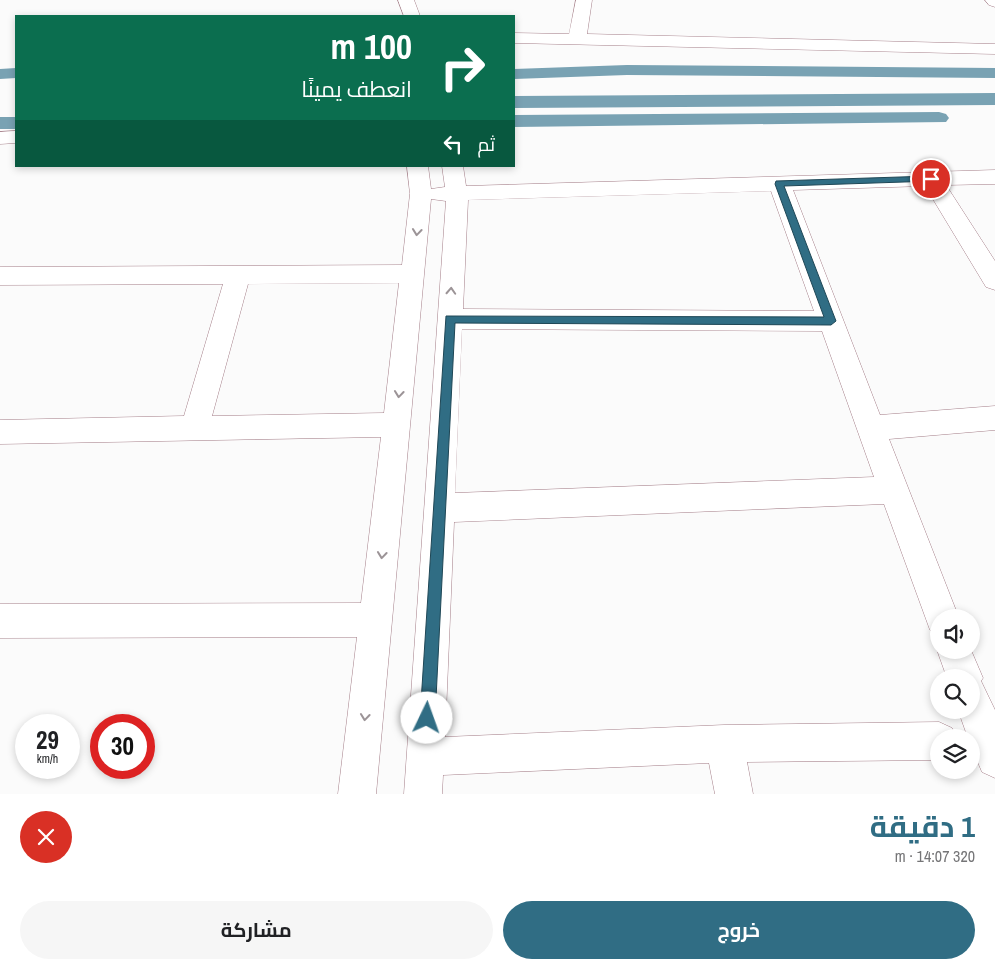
<!DOCTYPE html>
<html lang="ar">
<head>
<meta charset="utf-8">
<style>
  body { margin:0; font-family:"Archivo Narrow",Cairo,sans-serif; background:#f6f6f6; color:#202124; direction:rtl; height:100vh; display:flex; flex-direction:column; font-size:19px; white-space:nowrap }
  * { box-sizing:border-box; margin:0 }
  p { font-size:16px; color:#757577 }
  .icon { flex:none; width:28px; height:28px; fill:none; stroke:currentColor; stroke-width:2; stroke-linecap:round; stroke-linejoin:round }
  .map { position:relative; height:794px; overflow:hidden; direction:ltr }
  .drawer { display:flex; flex-direction:column; background:#fff; flex:1 }
  .drawer>* { flex:none }
  .guide { position:absolute; left:15px; top:15px; width:500px; height:152px; border-radius:0px; box-shadow:0 2px 8px #0003; direction:rtl; background:#0b6e4f; color:#fff; overflow:hidden }
  .controls { position:absolute; left:930px; top:609px; display:grid; gap:10px }
  .controls a { display:grid; place-items:center; width:50px; height:50px; border-radius:50%; background:#fff; box-shadow:0 2px 8px #0003; font-size:25px }
  .speed { position:absolute; left:15px; top:714px; display:flex; gap:10px; font-size:25px; font-weight:700; text-align:center }
  .speed>* { display:grid; place-content:center; width:65px; height:65px; border-radius:50%; background:#fff; box-shadow:0 2px 8px #0003; line-height:1 }
  .speed small { font-size:12px; font-weight:400 }
  .speed .limit { border:8px solid #d22; background:#fff; color:#111 }
  .pin { position:absolute; display:grid; place-items:center; width:42px; height:42px; color:#fff; margin:-21px; border:2px solid #fff; border-radius:50%; box-shadow:0 1px 5px #0007 }
  .me { position:absolute; width:55px; margin:-28px; rotate:3deg; stroke-linejoin:round; filter:drop-shadow(0 0 4px #0008) }
  .turn { display:flex; align-items:center; gap:18px; height:105px; padding:0 20px; font-size:22px }
  .turn .icon { width:65px; height:65px; stroke-width:2.5 }
  .turn b { display:block; font-size:35px; line-height:42px }
  .then { display:flex; align-items:center; height:48px; padding:0 20px; background:#0003; gap:10px; font-size:19px }
  .round { display:grid; place-items:center; flex:none; width:52px; height:52px; border-radius:26px; background:#f6f6f6 }
  .head { display:flex; align-items:center; justify-content:space-between; height:85px; padding:0 20px }
  h1 { font-size:30px; font-weight:700; line-height:38px; color:#306d84 }
  .button { display:flex; gap:10px; margin-top:auto; padding:10px 20px }
  .button a { flex:1; height:58px; border-radius:30px; background:#306d84; color:#fff; font-size:20px; font-weight:700; line-height:58px; text-align:center }
  .button a+a { background:#f6f6f6; color:#202124 }
  .map>svg:first-child { display:block }
  .lines { fill:none; stroke-linecap:round; stroke-linejoin:round }
  .canal { fill:#79a2b3; fill-rule:evenodd }
  .minor-casing { stroke:#a57f89; stroke-width:1 }
  .minor { fill:#fff; fill-rule:evenodd }
  .oneway { stroke:#9c9497 }
  .route { fill:#306d84; stroke:#1f4756 }
</style>
</head>
<body>
<div class="map">
<svg width="995" height="794" viewBox="0 0 995 794">
  <rect width="100%" height="100%" fill="#fbfbfb"/>
  <g class="lines">
    <path class="canal" d="M627,65L995,68V78L627,75L514,79V69Z
      M16,68V78L0,79V69Z
      M995,93V105L514,108V96Z
      M939,112L946,114L949,118L946,122L514,127V115Z
      M0,117H16V129H0Z"/>
    <defs>
      <path id="minor" d="M398,0H414L420,16H404Z
        M576,0H592L587,34L995,44V54L514,43V33L569,34Z
        M985,0H995V7L989,5Z
        M16,131V143L0,144V132Z
        M407,166H428L431,189L445,187L442,166H463L466,186L995,170V184L946,185L995,261V290L986,287L925,186L793,190L880,415L995,406V430L889,439L959,618H939V634L930,630L884,504L454,522L445,737L724,725L939,722L952,728L956,738H939V760L747,762L753,794H715L709,763L443,775L442,794H404L446,201L431,199L376,794H338L357,637L0,638V604L361,603L381,437L0,444V420L184,416L223,284L0,285V267L402,265L410,194ZM771,191L814,311L463,309L468,200ZM399,283L384,413L212,416L248,284ZM462,329L822,331L874,477L455,493Z
        M939,645V650H971L983,678L981,681L995,710V778L982,772L971,746V738H968L958,710H971V678H947L937,650Z"/>
    </defs>
    <use href="#minor" class="minor-casing"/>
    <use href="#minor" class="minor"/>
  </g>
  <defs><path id="oneway-chevron" d="M-2-3.5L2.5 0L-2 3.5" fill="none" stroke-width="1.6" stroke-linecap="round" stroke-linejoin="round" transform="scale(1.25)"/></defs>
  <g class="oneway">
    <use href="#oneway-chevron" transform="translate(417 232) rotate(96)"/>
    <use href="#oneway-chevron" transform="translate(451 291) rotate(-87)"/>
    <use href="#oneway-chevron" transform="translate(399 394) rotate(96)"/>
    <use href="#oneway-chevron" transform="translate(382 555) rotate(96)"/>
    <use href="#oneway-chevron" transform="translate(365 717) rotate(96)"/>
  </g>
  <path class="route" d="M931,176L934,177V181L784,186L836,321L831,325L455,323L435,718L432,724L427,726L422,724L420,718L446,316L824,317L775,184L776,181Z"/>
</svg>
<div class="controls">
<a><svg class="icon" aria-label="sound" viewBox="0 0 24 24"><path d="M4 9h4l5-4v14l-5-4H4zM17 9q2 3 0 6"/></svg></a>
<a><svg class="icon" aria-label="search" viewBox="0 0 24 24"><circle cx="10" cy="10" r="6"/><path d="M15 15l6 6"/></svg></a>
<a><svg class="icon" aria-label="layers" viewBox="0 0 24 24"><path d="M12 4l9 5-9 5-9-5zM3 14l9 5 9-5"/></svg></a>
</div>
<div class="speed"><div>29<small>km/h</small></div><div class="limit">30</div></div>
<div class="pin" style="left:931px;top:179px;background:#d93025"><svg class="icon" aria-label="arrive" viewBox="0 0 24 24"><path d="M6 21V4h12l-3 4 3 4H6"/></svg></div>
<svg class="me" style="left:427px;top:718px" viewBox="-20 -20 40 40"><circle r="19" fill="#fff"/><path d="M0-13L10 11 0 6-10 11z" fill="#306d84"/></svg>
<div class="guide">
<div class="turn"><svg class="icon" aria-label="right" viewBox="0 0 24 24"><path d="M7 20v-9h11M14 6l5 5-5 5"/></svg><div><b>100 m</b>انعطف يمينًا</div></div>
<div class="then">ثم<svg class="icon" aria-label="left" viewBox="0 0 24 24"><path d="M17 20v-9H6M10 6l-5 5 5 5"/></svg></div>
</div>
</div>
<section class="drawer">
<div class="head"><div><h1>1 دقيقة</h1><p>320 m · 14:07</p></div><a class="round" style="background:#d93025;color:#fff"><svg class="icon" aria-label="close" viewBox="0 0 24 24"><path d="M6 6l12 12M18 6L6 18"/></svg></a></div>
<div class="button"><a>خروج</a><a>مشاركة</a></div>
</section>
</body>
</html>
